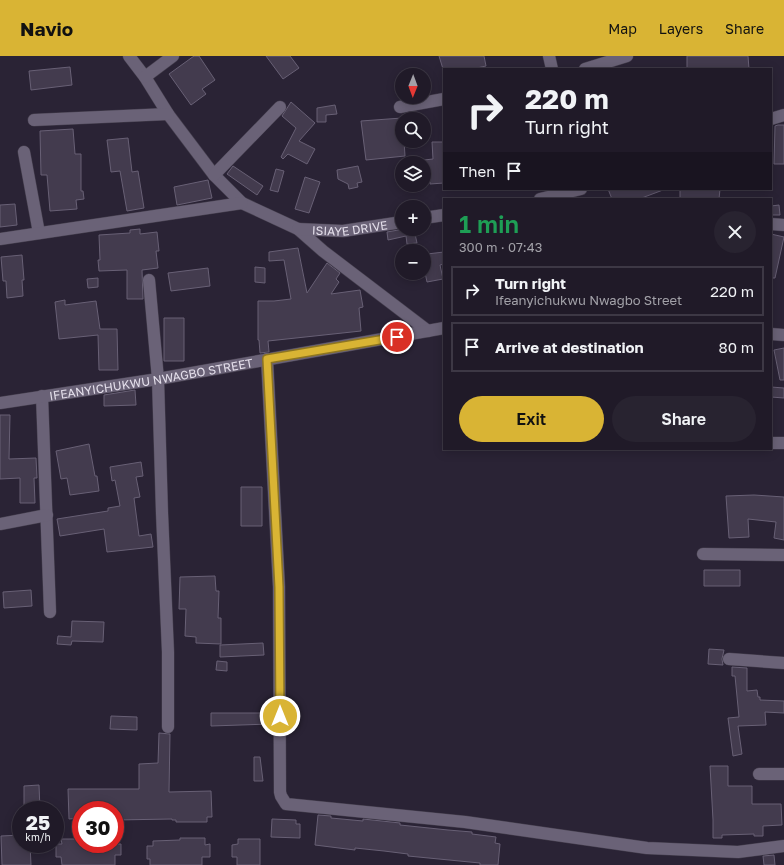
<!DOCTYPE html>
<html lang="en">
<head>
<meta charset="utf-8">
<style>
  body { margin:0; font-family:"Golos Text",sans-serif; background:#282330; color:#f1f3f6; height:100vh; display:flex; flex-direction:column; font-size:15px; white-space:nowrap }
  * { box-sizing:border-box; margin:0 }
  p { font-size:13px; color:#a2a1a8 }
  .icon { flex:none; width:22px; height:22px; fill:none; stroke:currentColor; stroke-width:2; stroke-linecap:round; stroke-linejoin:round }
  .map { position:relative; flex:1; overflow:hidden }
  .details { position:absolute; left:443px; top:142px; width:329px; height:252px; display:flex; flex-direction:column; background:#201a28; border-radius:0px; box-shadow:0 2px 10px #0003,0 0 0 1px #3d3845 }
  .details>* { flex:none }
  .top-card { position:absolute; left:443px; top:12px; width:329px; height:122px; border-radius:0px; box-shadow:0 2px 10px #0003,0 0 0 1px #3d3845; background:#201a28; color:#f1f3f6; overflow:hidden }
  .needle { width:26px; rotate:181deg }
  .controls { position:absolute; left:395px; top:12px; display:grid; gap:8px }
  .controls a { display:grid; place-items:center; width:36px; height:36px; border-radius:50%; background:#201a28; box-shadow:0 2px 10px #0003,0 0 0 1px #3d3845; font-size:20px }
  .speed { position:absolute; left:12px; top:745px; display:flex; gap:8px; font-size:20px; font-weight:700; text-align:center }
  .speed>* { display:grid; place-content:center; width:52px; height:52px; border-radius:50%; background:#201a28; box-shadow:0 2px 10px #0003,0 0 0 1px #3d3845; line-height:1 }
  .speed small { font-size:10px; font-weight:400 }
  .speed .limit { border:6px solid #d22; background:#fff; color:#111 }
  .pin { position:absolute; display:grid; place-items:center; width:34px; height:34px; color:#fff; margin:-17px; border:2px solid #fff; border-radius:50%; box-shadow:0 1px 4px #0007 }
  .me { position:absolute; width:44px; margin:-22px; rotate:0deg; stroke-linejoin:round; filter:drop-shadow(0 0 3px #0008) }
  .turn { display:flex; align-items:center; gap:14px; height:84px; padding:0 16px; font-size:18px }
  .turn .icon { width:52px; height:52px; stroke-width:2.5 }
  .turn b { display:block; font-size:28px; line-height:34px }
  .then { display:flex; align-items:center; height:38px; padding:0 16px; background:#0003; gap:8px; font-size:15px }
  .round { display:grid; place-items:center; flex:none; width:42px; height:42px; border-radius:21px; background:#282330 }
  .overview { display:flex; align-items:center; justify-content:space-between; height:68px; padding:0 16px }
  h1 { font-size:24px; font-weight:600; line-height:30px; color:#1e9e55 }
  .primary-button { display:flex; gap:8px; margin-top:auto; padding:8px 16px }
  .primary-button a { flex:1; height:46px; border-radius:24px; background:#d9b434; color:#111; font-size:16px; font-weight:600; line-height:46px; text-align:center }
  .primary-button a+a { background:#282330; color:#f1f3f6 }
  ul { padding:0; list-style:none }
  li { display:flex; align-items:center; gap:12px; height:50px; margin:0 8px 6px; padding:0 8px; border:2px solid #3d3845; border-radius:0px }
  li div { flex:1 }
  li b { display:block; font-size:15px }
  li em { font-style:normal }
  header { display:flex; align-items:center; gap:24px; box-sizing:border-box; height:56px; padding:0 20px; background:#d9b434; color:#111 }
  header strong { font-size:19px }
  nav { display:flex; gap:22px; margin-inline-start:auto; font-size:14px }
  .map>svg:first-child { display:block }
  .building { fill:#433b4e; stroke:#686075 }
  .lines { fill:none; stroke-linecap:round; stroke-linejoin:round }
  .street-casing { stroke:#453f4e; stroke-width:13 }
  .street { stroke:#6a6277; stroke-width:12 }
  .route-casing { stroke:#8d7522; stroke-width:10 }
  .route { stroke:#d9b434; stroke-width:7 }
  .labels { text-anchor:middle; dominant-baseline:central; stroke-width:3.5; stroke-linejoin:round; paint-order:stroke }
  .street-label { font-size:12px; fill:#e4dfeb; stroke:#2a2335 }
</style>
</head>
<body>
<header>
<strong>Navio</strong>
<nav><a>Map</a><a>Layers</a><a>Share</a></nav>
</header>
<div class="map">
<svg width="784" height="809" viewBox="0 0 784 809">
  <rect width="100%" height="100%" fill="#2a2335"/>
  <path class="building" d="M194,0H199L215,24L202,33L206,38L191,49L169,18Z
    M266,0H290L299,12L283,23Z
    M439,0H484L486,10L472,13H443Z
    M687,0H748L749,13H687Z
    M70,11L72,29L31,34L29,15Z
    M291,46L315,67L299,85L315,93L307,108L288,98L283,103L281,101L296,72L282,60Z
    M335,49L337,58L326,59V66H317V52Z
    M402,62V85H404L405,100L366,104L361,65Z
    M778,69H784V108H774L775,70Z
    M73,73L75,98H81V135H83L84,143L76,144L77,153L50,155L47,119H41L40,75Z
    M128,82L132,116L138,115L144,152L127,155L120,115L111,116L107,84Z
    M432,86H444V127L430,128V126H424V104L433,103Z
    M233,110L263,130L257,139L227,118Z
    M358,110L362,126L357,127L358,131L349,133L348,128L338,123L337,114Z
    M276,113L284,115L278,136L270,134Z
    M305,121L320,126L309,157L295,153Z
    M208,124L212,142L177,149L174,131Z
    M608,133H663V134L639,143H612Z
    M680,133H720L719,143H680Z
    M15,148L17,169L0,171V149Z
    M779,149L780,159H771V150Z
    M140,173V178L157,176L159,195H156L158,212L142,214L143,243H127V214L99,215L98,204H100L99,179L130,177V174Z
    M404,173H422L423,177L415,178L417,187L407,188L406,180L388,184L387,176Z
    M771,178L784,181L775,222H771Z
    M298,192L307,237L327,207L340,217L336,223L339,226L331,238L360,234L363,251L359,252L361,275L268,285L269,296L260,297L259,284H258V245H274L291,243L284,204L269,205V196Z
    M444,196V208L440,209L443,223L427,226L424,212L429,211L427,198Z
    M22,199L24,224H22L23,240L7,242L6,225H3L1,201Z
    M255,211L265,212V227L255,226Z
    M208,212L210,230L171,235L168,217Z
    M98,222V231L88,232L87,223Z
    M65,244V249L96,245L100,273H117L118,314H99L98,279L59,283L55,246Z
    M164,262H184V305H164Z
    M784,292V324H780L774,294Z
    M771,331L784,332V342L771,341Z
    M135,334L136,349L104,350V339Z
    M0,359H10L9,403L36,402L37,422H34L35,447H20V422L0,423Z
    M89,388L95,420H97L99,435L70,439L67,422L61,423L56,395Z
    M141,406L143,420L136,421L140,441L134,442L139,480L151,478L153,491L107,496L104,473L60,480L57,463L108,455V452L120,450L115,424L112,425L110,411Z
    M241,431H262V470H241Z
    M754,439L784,441V484L774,482L776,466L748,463L749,481L729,482L726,440Z
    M704,514H740V530H704Z
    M215,520L216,535H219L218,562H221V588L196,587V581L185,580L186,553H179L180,521Z
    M31,534L32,550L4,552L3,536Z
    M72,565L104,566L103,586L72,585L71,589L57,588L58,580L71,581Z
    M263,587L264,599L220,601V589Z
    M709,593L724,594L722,603L723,609L708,608Z
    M217,605L227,606V615L216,614Z
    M732,611L747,612V635L757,634L758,641H760V644L784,645V657L765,656L766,669L738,670L742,698L733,700L728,662L739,661L735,620H732Z
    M211,657H270L271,668L211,670Z
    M111,660L137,661V674L110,673Z
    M159,677L170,678L169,736L211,735L212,761H207V766H176V764H172V763L115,764V754H81L79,762L69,763L68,733H139V708L158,707Z
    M254,701H260L263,725H254Z
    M710,710H728V730H752V748H781L782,769L763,770V780H754V778L722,779V782H713V764Z
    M39,729L40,754H24V730Z
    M318,759L331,760V762L363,765V763L400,767V769L448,774L472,776V778L496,781L495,787L500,788L498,809H480V807L408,800V798L384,795L355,792V794L315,789Z
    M272,763L296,764V768H300V782L271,781Z
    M21,779V788H30L31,809H2L1,780Z
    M180,782H205V789L210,788V801H202V809H150V803H147V790H153V785L180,784Z
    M61,783H81V788H121V799H115V809H62L61,801H56V788H62Z
    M238,783H260V809H237V801H232V789L238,788Z
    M774,799L775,809H764L763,800Z"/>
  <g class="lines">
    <defs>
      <g id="street">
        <path d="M129,0L145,21L168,58L214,119L242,147L298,173L323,195L428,275"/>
        <path d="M549,0L552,13"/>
        <path d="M585,13L627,0"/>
        <path d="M145,21L173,0"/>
        <path d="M400,51L444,43"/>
        <path d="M771,63L784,59"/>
        <path d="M34,64L168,58"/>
        <path d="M24,96L39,177"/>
        <path d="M214,119L280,51"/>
        <path d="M540,143L581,133"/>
        <path d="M424,162L444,159"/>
        <path d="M771,168L784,169"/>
        <path id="s1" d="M298,173L343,175L402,166"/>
        <path d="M0,183L242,147"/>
        <path d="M149,224L158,323L162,457L168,596V671"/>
        <path d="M771,278L784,279"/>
        <path d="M267,303L279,531L280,736L281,740L286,748L465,766L647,792L738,796L784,790"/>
        <path d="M42,340L50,556"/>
        <path id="s2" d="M0,347L158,323L444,272"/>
        <path d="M771,387H784"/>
        <path d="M0,468L47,459"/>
        <path d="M703,498L784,499"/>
        <path d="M729,603L784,607"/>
        <path d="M759,718H784"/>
      </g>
    </defs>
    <use href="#street" class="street-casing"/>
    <use href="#street" class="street"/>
  </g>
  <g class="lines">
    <defs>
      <path id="route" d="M280,660L279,531L267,303L397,281"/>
    </defs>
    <use href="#route" class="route-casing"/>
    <use href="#route" class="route"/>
  </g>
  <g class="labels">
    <g class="street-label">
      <text stroke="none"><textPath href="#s1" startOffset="52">ISIAYE DRIVE</textPath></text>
      <text stroke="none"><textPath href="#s2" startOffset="153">IFEANYICHUKWU NWAGBO STREET</textPath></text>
    </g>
  </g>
</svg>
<div class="controls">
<a><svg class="needle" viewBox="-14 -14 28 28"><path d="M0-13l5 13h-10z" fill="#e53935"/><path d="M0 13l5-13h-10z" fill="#a2a1a8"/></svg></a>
<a><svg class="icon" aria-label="search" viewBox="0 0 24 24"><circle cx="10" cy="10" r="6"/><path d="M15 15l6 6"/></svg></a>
<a><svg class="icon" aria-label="layers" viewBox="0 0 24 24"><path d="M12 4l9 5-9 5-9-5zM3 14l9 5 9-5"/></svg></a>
<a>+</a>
<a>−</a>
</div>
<div class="speed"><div>25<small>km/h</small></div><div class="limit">30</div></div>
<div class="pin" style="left:397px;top:281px;background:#d93025"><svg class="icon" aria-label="arrive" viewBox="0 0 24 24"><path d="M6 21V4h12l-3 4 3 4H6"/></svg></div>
<svg class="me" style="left:280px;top:660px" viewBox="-20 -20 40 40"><circle r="17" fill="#d9b434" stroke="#fff" stroke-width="3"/><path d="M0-11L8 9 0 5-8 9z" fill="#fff"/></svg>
<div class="top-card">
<div class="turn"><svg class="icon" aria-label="right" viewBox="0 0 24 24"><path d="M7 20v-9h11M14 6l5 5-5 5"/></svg><div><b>220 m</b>Turn right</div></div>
<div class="then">Then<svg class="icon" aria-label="arrive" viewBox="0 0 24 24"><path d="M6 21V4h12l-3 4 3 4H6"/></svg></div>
</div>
<section class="details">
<div class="overview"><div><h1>1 min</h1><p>300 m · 07:43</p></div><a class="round"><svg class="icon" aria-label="close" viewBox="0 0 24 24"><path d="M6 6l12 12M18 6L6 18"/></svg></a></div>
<ul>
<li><svg class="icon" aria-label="right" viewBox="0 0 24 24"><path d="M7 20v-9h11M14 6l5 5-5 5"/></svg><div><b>Turn right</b><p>Ifeanyichukwu Nwagbo Street</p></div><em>220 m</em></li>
<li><svg class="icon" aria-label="arrive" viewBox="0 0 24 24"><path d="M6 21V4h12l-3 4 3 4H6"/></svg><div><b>Arrive at destination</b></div><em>80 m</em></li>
</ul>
<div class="primary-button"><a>Exit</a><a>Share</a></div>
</section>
</div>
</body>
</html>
